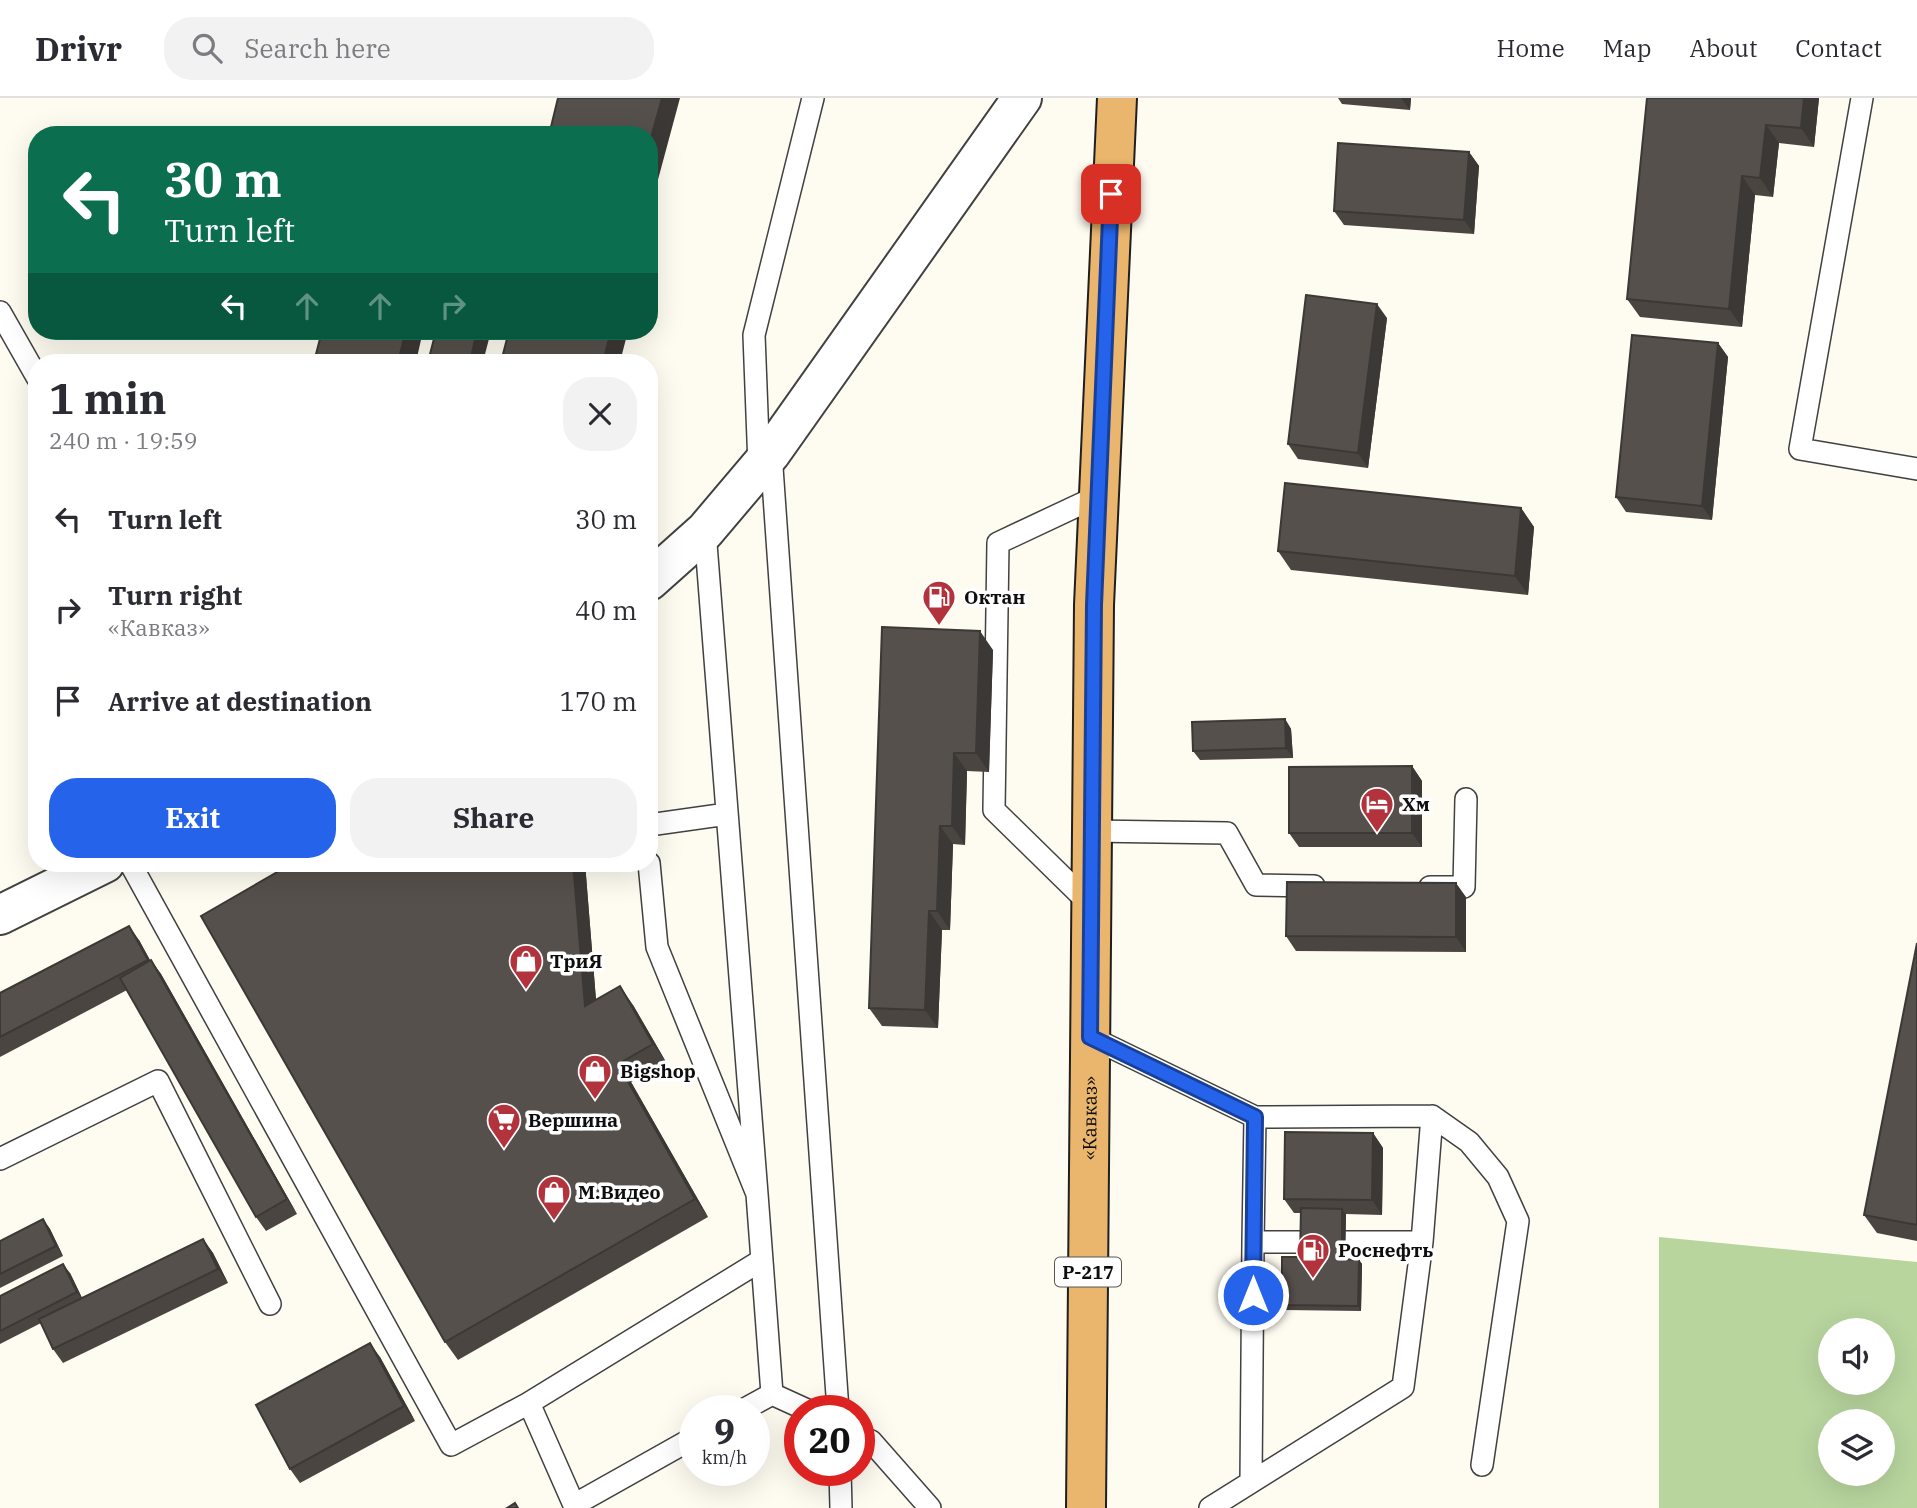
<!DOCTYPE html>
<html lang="en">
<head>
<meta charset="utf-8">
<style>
  body { margin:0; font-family:"IBM Plex Serif",serif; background:#f2f2f3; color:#2b2b33; height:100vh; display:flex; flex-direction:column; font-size:26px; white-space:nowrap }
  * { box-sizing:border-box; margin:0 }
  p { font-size:23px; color:#7c7c81 }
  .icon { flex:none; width:38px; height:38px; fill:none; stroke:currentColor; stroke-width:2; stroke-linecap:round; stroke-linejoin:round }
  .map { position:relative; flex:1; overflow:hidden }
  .details { position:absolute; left:28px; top:256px; width:630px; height:518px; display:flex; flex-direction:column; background:#fff; border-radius:28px; box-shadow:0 7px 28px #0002 }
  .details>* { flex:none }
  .hud { position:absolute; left:28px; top:28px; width:630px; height:214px; border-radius:28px; box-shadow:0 7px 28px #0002; background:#0b6e4f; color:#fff; overflow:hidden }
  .fabs { position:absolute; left:1818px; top:1220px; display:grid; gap:14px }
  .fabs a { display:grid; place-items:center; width:77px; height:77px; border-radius:50%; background:#fff; box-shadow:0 7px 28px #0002; font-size:35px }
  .speed { position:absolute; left:679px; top:1297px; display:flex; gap:14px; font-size:35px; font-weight:700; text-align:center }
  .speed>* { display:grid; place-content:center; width:91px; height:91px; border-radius:50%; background:#fff; box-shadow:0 7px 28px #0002; line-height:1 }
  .speed small { font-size:18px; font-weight:400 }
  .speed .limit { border:10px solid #d22; background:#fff; color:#111 }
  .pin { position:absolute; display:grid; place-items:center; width:60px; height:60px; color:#fff; margin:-30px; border-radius:14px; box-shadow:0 4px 10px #0006 }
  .me { position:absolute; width:77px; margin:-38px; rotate:0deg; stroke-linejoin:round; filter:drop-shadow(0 0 5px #0008) }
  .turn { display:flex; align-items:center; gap:24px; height:147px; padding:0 21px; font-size:32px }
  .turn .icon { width:91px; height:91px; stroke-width:2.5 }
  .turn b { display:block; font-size:49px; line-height:60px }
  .lanes { display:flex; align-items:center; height:66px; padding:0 21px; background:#0003; justify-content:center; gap:35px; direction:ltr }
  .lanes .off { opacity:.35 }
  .round { display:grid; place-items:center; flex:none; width:74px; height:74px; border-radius:28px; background:#f2f2f3 }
  .head { display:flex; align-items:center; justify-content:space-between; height:119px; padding:0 21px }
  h1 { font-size:42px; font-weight:700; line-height:52px }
  .action { display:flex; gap:14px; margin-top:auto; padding:14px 21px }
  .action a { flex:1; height:80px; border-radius:28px; background:#2563eb; color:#fff; font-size:28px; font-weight:700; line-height:80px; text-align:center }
  .action a+a { background:#f2f2f3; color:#2b2b33 }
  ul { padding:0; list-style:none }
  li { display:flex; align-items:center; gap:21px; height:91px; padding:0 21px }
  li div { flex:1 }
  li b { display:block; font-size:26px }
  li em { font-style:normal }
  header { display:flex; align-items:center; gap:42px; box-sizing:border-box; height:98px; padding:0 35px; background:#fff; border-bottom:2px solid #e1e1e2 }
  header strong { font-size:33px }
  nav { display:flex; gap:38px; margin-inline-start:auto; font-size:24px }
  .search { width:490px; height:63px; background:#f2f2f3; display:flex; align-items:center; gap:18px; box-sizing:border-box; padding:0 24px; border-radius:28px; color:#7c7c81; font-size:26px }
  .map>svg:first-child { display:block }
  .forest { fill:#b8d59e; fill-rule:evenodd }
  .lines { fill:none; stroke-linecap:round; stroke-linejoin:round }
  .service-casing { stroke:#414141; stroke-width:24 }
  .minor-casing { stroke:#414141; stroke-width:42 }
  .trunk-casing { stroke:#1f1f1f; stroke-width:42 }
  .service { stroke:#fff; stroke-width:21 }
  .minor { stroke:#fff; stroke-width:38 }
  .trunk { stroke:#eab56c; stroke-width:38 }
  .wall { fill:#4a4541 }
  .shaded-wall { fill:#3c3835 }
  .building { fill:#56504c; stroke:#3c3835; stroke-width:2 }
  .route-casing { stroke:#184099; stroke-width:18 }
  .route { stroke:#2563eb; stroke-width:12 }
  .labels { text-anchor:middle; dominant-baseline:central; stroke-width:7; stroke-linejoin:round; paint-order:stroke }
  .shield { fill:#fff; stroke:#565656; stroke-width:2 }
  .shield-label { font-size:18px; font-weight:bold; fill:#0e0e0e }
  .poi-label { font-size:19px; font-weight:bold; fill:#0e0e0e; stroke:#fff; text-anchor:start }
  .street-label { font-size:19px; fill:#0e0e0e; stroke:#fff }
</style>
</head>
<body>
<header>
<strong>Drivr</strong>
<div class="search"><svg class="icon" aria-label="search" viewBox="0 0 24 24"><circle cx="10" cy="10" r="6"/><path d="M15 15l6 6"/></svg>Search here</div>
<nav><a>Home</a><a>Map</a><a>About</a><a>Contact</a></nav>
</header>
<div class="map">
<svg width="1917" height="1410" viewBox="0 0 1917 1410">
  <rect width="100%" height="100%" fill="#fefbf1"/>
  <path class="forest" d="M1659,1139L1917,1164V1410H1659ZM1830,1232H1883V1284H1830ZM1830,1323H1883V1376H1830Z"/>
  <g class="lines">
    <defs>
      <path id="service" d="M1862,0L1800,351L1917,371
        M0,214L37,279
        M771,355L838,1312
        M759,368L754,237L813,0
        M705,433L757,1096
        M649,727L727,716
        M1091,733L1227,735L1256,787L1314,788
        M130,765L451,1347L529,1305L574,1407L695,1339
        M649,765L657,849L757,1096L772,1296
        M1430,789H1464L1466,701
        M1092,808L994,712L998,445L1098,398
        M1090,939L1255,1019L1253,1144H1422L1403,1289L1210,1410
        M1255,1019L1432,1018L1469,1044L1498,1079L1518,1123L1482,1367
        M0,1061L158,983L270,1206
        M1422,1144L1432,1018
        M529,1305L762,1162
        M743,1312L772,1296L807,1312
        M859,1338L871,1343L930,1410
        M840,1372L841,1410
        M1251,1384L1253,1144"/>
      <path id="minor" d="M649,483L705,433L771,355L1022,0
        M0,817L105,765"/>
      <g id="trunk">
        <path id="s1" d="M1086,1410L1094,507L1117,0"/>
      </g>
    </defs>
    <use href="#service" class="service-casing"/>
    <use href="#minor" class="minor-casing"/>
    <use href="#trunk" class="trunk-casing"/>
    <use href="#service" class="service"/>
    <use href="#minor" class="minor"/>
    <use href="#trunk" class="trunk"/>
  </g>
  <path class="wall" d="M1338,0H1411L1410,12L1342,6Z
    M1647,0H1819L1814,49L1779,45L1773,99L1755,97L1742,229L1640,219L1627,201Z
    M1469,54L1479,68L1474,136L1344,127L1334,113Z
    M1387,220L1368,370L1298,361L1288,346Z
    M1718,245L1728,259L1712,422L1626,414L1616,399Z
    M1521,410L1534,429L1528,497L1291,472L1278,453Z
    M882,529L993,552L989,674L967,673L965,747L953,746L950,832H942L938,930L882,928L869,910Z
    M1285,621L1291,631L1293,660L1200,662L1193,653Z
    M1412,668L1422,683V749H1299L1289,735Z
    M585,765L596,902L633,907L666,964L631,984L708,1119L458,1262L445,1244Z
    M1466,799V854L1296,853L1286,838Z
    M139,842L150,862L161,876L297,1116L266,1133L256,1119L127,892L0,959V895Z
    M1917,845V1143L1877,1135L1864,1117Z
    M1373,1035L1383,1050L1382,1117L1346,1116L1345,1161L1359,1162L1362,1166L1361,1213L1285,1212L1282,1207L1300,1159L1301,1115H1294L1284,1101Z
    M43,1121L50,1131L63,1158L0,1190V1143Z
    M203,1141L213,1155L228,1185L63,1265L53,1251L41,1225L0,1246V1198L70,1175L82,1200Z
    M380,1259L415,1323L300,1385L290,1371Z"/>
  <path class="shaded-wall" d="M662,0H680L649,115V47Z
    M1401,0H1411L1410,12Z
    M1804,0H1819L1814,49L1801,30Z
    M1766,27L1779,45L1773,99L1760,80Z
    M1469,54L1479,68L1474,136L1464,122Z
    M1742,78L1755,97L1742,229L1729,211Z
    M1377,206L1387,220L1368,370L1358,355Z
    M406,233H423L416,264H398Z
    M477,233H491L483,264H470Z
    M611,233H628L620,264H603Z
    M1718,245L1728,259L1712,422L1702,408Z
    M1521,410L1534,429L1528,497L1515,478Z
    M980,533L993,552L989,674L976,655Z
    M1285,621L1291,631L1293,660L1286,650Z
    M954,655L967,673L965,747L952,728Z
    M1412,668L1422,683V749L1412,735Z
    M940,728L953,746L950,832L937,813Z
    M573,765H585L598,927L585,908Z
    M1456,785L1466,799V854L1456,839Z
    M929,813L942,832L938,930L925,912Z
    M129,828L139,842L158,877L148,862Z
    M151,862L161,876L297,1116L287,1101Z
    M620,888L633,907L666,964L653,946Z
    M618,966L631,984L708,1119L695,1101Z
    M1373,1035L1383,1050L1382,1117L1372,1102Z
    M1342,1111L1346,1116L1345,1166L1342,1161Z
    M43,1121L50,1131L63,1158L56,1148Z
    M203,1141L213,1155L228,1185L218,1171Z
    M1359,1162L1362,1166L1361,1213L1358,1208Z
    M63,1166L70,1175L84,1204L77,1194Z
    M370,1245L380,1259L415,1323L404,1308Z"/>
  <path class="building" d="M558,0H662L649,47V37H549Z
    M1647,0H1804L1801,30L1766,27L1760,80L1742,78L1729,211L1627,201Z
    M1338,45L1469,54L1464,122L1334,113Z
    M1306,197L1377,206L1358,355L1288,346Z
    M322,233H406L398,264H314Z
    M436,233H477L470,264H428Z
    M509,233H611L603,264H501Z
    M1632,237L1718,245L1702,408L1616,399Z
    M1285,385L1521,410L1515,478L1278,453Z
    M882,529L980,533L976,655H954L952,728H940L937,813H929L925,912L869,910Z
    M1285,621L1286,650L1193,653L1192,624Z
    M1412,668V735H1289V669Z
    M293,765H573L585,908L620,888L653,946L618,966L695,1101L445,1244L201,818Z
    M1287,784L1456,785V839L1286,838Z
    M129,828L148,862L0,939V895Z
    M1917,845V1127L1864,1117Z
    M151,862L287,1101L256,1119L120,880Z
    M1285,1034L1373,1035L1372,1102L1284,1101Z
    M1301,1110L1342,1111V1161L1359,1162L1358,1208L1282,1207V1159H1300Z
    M43,1121L56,1148L0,1176V1143Z
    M203,1141L218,1171L53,1251L39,1221Z
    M63,1166L77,1194L0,1233V1198Z
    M370,1245L404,1308L290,1371L256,1307Z
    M515,1405L518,1410H507Z"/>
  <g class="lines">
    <defs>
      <path id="route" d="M1111,96L1094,507L1090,939L1255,1019L1253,1197"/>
    </defs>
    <use href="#route" class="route-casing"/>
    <use href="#route" class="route"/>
  </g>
  <defs>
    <symbol id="fuel-pin" viewBox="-11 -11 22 30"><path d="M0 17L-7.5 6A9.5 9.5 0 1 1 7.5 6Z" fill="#b2333b" stroke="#fff"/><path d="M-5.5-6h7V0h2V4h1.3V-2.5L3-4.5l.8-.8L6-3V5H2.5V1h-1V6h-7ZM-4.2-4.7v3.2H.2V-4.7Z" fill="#fff"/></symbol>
    <symbol id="hotel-pin" viewBox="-11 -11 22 30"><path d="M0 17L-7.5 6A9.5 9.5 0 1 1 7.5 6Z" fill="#b2333b" stroke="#fff"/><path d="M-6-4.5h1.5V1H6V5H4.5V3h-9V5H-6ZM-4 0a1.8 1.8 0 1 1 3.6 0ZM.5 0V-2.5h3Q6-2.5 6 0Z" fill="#fff"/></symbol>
    <symbol id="shop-pin" viewBox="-11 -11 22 30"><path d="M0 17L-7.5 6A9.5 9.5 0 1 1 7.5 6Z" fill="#b2333b" stroke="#fff"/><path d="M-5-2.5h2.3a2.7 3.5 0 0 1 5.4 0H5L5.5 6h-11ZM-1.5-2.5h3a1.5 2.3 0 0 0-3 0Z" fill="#fff"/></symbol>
    <symbol id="supermarket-pin" viewBox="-11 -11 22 30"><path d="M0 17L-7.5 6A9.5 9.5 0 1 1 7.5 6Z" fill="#b2333b" stroke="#fff"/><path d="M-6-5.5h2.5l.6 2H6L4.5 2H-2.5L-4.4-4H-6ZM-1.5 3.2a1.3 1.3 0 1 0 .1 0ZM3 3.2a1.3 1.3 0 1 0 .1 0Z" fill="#fff"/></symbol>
  </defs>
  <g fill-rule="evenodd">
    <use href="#fuel-pin" x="920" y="480" width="38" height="52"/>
    <use href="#hotel-pin" x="1358" y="687" width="38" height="52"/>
    <use href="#shop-pin" x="507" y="844" width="38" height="52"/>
    <use href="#shop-pin" x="576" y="954" width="38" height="52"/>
    <use href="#supermarket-pin" x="485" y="1003" width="38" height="52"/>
    <use href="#shop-pin" x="535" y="1075" width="38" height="52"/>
    <use href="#fuel-pin" x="1294" y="1133" width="38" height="52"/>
  </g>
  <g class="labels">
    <rect class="shield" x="1055" y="1159.5" width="66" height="29" rx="5"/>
    <g class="shield-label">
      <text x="1088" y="1174">Р-217</text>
    </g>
    <g class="poi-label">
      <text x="964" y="499">Октан</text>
      <text x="1402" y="706">Хм</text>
      <text x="550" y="863">ТриЯ</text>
      <text x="620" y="973">Bigshop</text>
      <text x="528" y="1022">Вершина</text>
      <text x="578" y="1094">М.Видео</text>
      <text x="1338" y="1152">Роснефть</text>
    </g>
    <g class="street-label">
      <text stroke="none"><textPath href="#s1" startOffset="390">«Кавказ»</textPath></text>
    </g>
  </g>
</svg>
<div class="fabs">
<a><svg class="icon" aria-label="sound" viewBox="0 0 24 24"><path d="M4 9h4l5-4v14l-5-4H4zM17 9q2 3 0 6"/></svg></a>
<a><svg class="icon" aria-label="layers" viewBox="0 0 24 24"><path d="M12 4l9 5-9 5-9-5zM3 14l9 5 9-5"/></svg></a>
</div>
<div class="speed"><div>9<small>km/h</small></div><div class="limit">20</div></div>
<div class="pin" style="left:1111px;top:96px;background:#d93025"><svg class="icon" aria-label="arrive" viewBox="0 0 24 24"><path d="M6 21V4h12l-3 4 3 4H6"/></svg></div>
<svg class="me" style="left:1253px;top:1197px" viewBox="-20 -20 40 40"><circle r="17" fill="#2563eb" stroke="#fff" stroke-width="3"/><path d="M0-11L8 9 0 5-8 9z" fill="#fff"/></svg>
<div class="hud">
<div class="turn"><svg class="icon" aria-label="left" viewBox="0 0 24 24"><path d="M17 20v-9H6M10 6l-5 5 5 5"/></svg><div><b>30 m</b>Turn left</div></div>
<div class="lanes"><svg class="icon" aria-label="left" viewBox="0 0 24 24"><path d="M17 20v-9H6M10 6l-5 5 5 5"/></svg><svg class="icon off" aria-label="ahead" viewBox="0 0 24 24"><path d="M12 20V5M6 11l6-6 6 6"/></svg><svg class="icon off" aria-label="ahead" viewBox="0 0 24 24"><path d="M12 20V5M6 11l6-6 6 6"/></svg><svg class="icon off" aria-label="right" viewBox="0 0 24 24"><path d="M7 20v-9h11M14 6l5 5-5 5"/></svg></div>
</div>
<section class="details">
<div class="head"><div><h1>1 min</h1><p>240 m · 19:59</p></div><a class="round"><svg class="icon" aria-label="close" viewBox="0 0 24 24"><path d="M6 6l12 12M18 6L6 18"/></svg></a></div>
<ul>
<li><svg class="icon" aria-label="left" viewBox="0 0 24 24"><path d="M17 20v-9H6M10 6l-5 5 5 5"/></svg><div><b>Turn left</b></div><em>30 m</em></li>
<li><svg class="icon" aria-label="right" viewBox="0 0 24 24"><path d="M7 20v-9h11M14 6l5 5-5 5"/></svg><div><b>Turn right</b><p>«Кавказ»</p></div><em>40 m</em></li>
<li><svg class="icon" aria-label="arrive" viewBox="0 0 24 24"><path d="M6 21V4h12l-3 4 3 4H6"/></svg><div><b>Arrive at destination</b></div><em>170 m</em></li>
</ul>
<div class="action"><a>Exit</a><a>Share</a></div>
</section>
</div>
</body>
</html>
